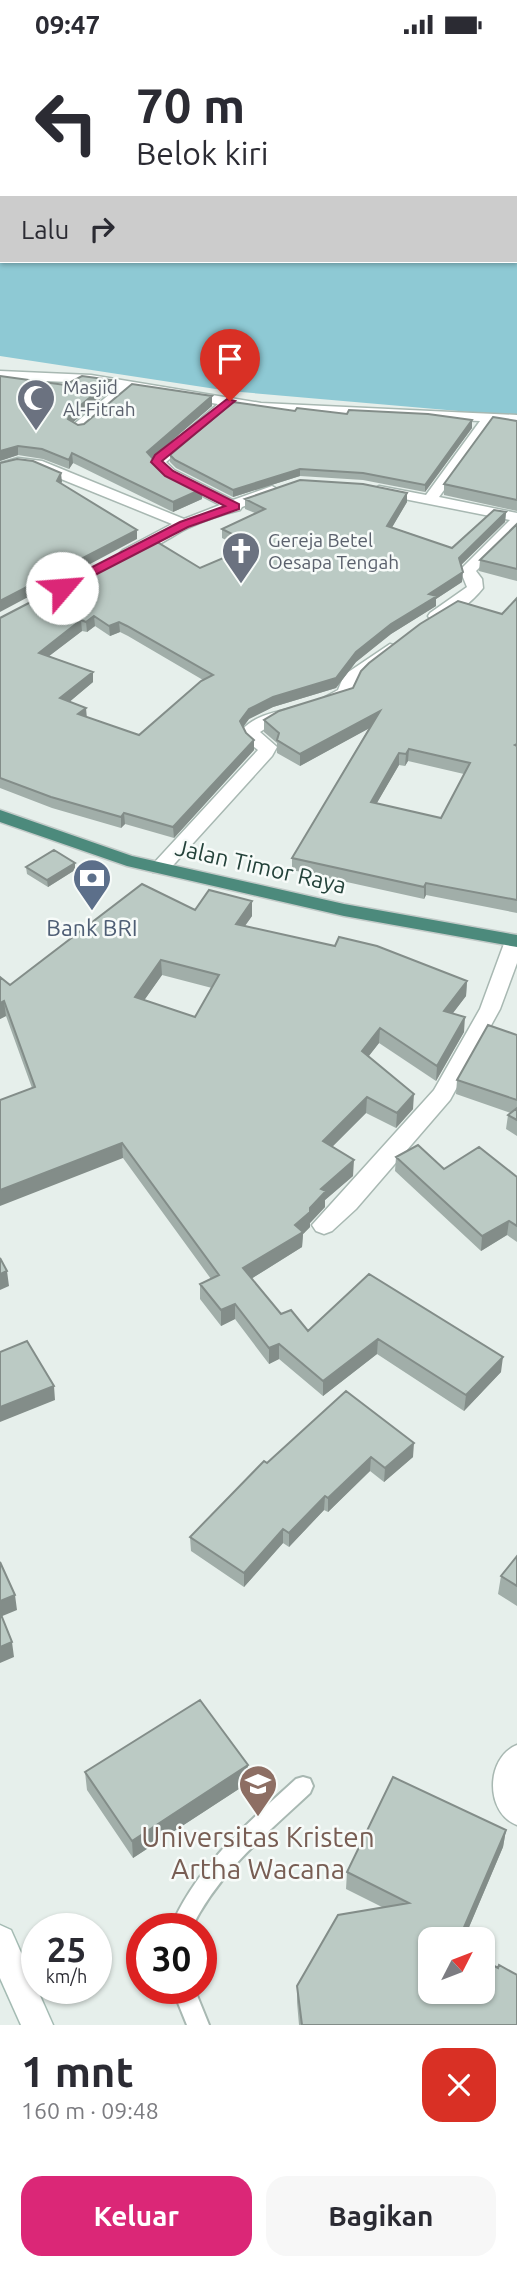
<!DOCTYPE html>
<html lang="id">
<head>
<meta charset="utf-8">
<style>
  body { margin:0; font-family:Ubuntu,sans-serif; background:#f7f7f7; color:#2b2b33; height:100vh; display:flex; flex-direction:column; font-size:26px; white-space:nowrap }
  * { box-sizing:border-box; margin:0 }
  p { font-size:23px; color:#7c7c81 }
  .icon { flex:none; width:38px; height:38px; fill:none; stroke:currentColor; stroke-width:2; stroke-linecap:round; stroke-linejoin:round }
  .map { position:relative; height:1976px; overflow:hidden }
  .panel { display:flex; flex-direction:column; background:#fff; flex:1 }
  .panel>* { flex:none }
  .banner { position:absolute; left:0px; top:0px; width:518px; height:214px; box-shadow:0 2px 5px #0004; background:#fff; color:#2b2b33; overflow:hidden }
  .needle { width:46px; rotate:48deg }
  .buttons { position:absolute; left:418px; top:1878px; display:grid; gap:14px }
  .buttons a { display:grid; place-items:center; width:77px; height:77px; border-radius:14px; background:#fff; box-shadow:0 2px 5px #0004; font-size:35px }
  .speed { position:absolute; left:21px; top:1864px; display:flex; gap:14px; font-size:35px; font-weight:700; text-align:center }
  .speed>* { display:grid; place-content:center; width:91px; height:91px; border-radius:50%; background:#fff; box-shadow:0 2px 5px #0004; line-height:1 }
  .speed small { font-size:18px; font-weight:400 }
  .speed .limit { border:10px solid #d22; background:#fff; color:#111 }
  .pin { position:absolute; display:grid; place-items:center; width:60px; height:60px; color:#fff; margin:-72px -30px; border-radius:50% 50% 50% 0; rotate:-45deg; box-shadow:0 0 7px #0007 }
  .pin .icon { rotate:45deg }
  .me { position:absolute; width:77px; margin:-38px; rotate:63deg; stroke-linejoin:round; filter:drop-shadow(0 0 5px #0008) }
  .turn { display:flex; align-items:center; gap:24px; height:147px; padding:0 21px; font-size:32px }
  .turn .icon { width:91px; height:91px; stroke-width:2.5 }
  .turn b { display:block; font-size:49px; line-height:60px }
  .then { display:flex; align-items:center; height:66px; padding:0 21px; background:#0003; gap:14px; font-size:26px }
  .round { display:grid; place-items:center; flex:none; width:74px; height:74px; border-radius:21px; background:#f7f7f7 }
  .headline { display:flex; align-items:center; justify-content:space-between; height:119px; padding:0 21px }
  h1 { font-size:42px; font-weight:600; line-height:52px }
  .action { display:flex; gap:14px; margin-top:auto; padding:14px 21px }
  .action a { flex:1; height:80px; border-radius:21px; background:#db2777; color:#fff; font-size:28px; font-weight:600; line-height:80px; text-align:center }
  .action a+a { background:#f7f7f7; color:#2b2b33 }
  .status { display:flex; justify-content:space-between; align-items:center; height:49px; padding:0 35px; background:#fff; direction:ltr }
  .status svg { height:19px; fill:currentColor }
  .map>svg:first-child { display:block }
  .water { fill:#8ec9d4; fill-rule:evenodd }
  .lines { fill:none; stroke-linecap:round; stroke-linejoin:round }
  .service-casing { stroke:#a8b8b2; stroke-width:4 }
  .minor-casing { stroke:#a8b8b2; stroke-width:3 }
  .secondary-casing { stroke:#a4bbb3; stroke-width:3 }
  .trunk-casing { stroke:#c2cac8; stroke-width:3 }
  .service { fill:#fff; fill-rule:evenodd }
  .minor { fill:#fff; fill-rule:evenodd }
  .secondary { fill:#fff; fill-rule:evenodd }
  .trunk { fill:#4c8a7c; fill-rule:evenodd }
  .wall { fill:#a1aea9; fill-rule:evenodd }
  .shaded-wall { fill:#838d89 }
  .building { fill:#bbcac4; stroke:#838d89; stroke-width:2; fill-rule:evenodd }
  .route { fill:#db2777; stroke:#8e194d; stroke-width:2 }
  .labels { text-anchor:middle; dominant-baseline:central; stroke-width:5; stroke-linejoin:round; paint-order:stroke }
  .far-worship-label { font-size:19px; fill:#5b616d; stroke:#f7fbf9; text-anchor:start }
  .street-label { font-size:23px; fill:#24423a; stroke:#f7fbf9 }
  .service-label { font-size:23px; fill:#4e5e75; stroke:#f7fbf9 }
  .near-education-label { font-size:28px; fill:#785e54; stroke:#f7fbf9 }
</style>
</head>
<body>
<div class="status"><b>09:47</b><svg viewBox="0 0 49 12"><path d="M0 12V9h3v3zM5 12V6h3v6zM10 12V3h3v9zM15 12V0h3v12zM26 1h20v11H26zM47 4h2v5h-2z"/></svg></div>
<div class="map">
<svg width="517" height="1976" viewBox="0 0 517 1976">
  <rect width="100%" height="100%" fill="#e6efeb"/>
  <path class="water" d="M0,0H517V367L229,342L0,307ZM2,2H516V212H2Z"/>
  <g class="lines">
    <defs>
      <path id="service" d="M303,1728L310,1730L313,1737L310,1744C266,1785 218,1824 191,1880H170C196,1817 247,1775 296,1730Z
        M172,1939H194L209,1976H187Z"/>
      <path id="minor" d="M0,322L91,326L261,354L517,366V374L493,373L439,448L517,464V481L476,522L482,530L483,539C473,552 447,575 430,570L428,567L430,564L467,538L460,521L510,471L379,445L372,441L379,437L426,446L480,372L261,362L232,357L166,413L174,421L233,451L272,437L279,441L277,444L242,458L240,461C223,465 205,471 188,479C173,486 138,511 123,507L120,504L123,501L172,475L34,419L18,417L0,422V414L18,409L42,412L184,470L220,456L164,427L150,413L218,355L132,341L83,382L78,383L71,379L73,376L118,338L91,334L0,330Z
        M390,595L396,597L398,600L396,603L358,632L352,648L329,658H317L314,654L338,641L344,626Z
        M292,659L301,664L298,668L271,676L260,683L277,698L272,707L167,823H153L150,819L153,815L258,701L248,693L242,681C254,667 275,663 292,659Z
        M517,886V914L500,960L450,1051L356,1160L332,1182L324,1185L316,1182L312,1176L434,1041L480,960L505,892L508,888Z
        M517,1696V1776C485,1764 485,1709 517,1696Z"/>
      <path id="secondary" d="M0,1876L11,1881L53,1976H21L0,1929Z"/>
      <path id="trunk" d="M0,761L132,807L344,855L517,886V898L344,867L127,817L0,773Z"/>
    </defs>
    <use href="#service" class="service-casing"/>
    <use href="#minor" class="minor-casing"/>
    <use href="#secondary" class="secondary-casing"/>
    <use href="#trunk" class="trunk-casing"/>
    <use href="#service" class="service"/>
    <use href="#minor" class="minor"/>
    <use href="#secondary" class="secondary"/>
    <use href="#trunk" class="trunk"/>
  </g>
  <path class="wall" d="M0,327L65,336L111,331L112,340L73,373L78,376L212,347V357L152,409L162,420L202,450L173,463L73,414L69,420L43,410L18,406L0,412Z
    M295,362L347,365L472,371V379L425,443L363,431L300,427L233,448L176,419L170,413V406Z
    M517,372V462L444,446V435Z
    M245,450L407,453L392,478L452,499L506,463L505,473L461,516L462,533L436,550V557L391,585L356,613L336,639L273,658L249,670L243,678L246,684L254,691V701L174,789L125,775L121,779L52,759L0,739V569L200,519L243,500L222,489V480L255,464L245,460ZM95,577L110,587L120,583L128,587L203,631L139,686L87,668L69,653L93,633V623L49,607L82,582L87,583Z
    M517,475V532L479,522L480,511Z
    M517,549V864L426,846L424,850L292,821V809L369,679L300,717L277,704V694L264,683V671L353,639L502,565ZM408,712L464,725L441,769L376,755L399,716L405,717Z
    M75,814V821L48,838L27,825L26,818Z
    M252,852V867L245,877L467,932L466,947L453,964L464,983L436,1032L379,994L368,1008L413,1060L396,1079L366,1064L332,1098L353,1127L325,1151V1158L310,1174V1178L303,1185L302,1198L251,1230L281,1265L308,1282L369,1225L501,1323L464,1362L377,1305L323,1347L279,1310L269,1315L235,1270L221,1277L200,1250V1235L211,1230L123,1109L32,1039L6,967L0,970V928L10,936L195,861ZM162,926L212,939L195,968L144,951Z
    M517,986V1087L506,1080L508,1066L511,1064L456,1045L457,1031Z
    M396,1108L444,1120L517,1128V1193L507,1186L481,1202L395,1122Z
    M346,1342L413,1408L384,1433L370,1422L328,1463L324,1461L289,1498L283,1494L244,1538L191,1502L190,1488L267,1414Z
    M517,1507V1557L498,1545L501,1527Z
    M85,1723L248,1734L133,1809L87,1741Z
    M506,1781L503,1798L464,1890H430L517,1976H299L297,1953V1937L382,1858L346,1840L347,1823Z"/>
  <path class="shaded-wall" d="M111,331L112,340L71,375L68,370L70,365Z
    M212,347V357L147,413V403Z
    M472,371V379L425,443V436Z
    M18,397V406L0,412V402Z
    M72,404L73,414L69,420V411Z
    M300,420V427L233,448V441Z
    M61,424L62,433L57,441V432Z
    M202,440V450L173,463V453Z
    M407,444V453L387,487V477Z
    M506,463L505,473L458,519L459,509Z
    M137,481V490L0,563V552Z
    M463,523L462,533L436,550V557L391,585L356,613L336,639L273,658L249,670L240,682V672L249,660L356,603L429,545Z
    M94,567L95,577L87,583L86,573Z
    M81,571L82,582L40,614L39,604Z
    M119,573L120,583L110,587L109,577Z
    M93,623V633L61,660L60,649Z
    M86,659L87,670L78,665Z
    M380,662L379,674L300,717V705Z
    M254,691V701L174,789L173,778Z
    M409,700L408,712L405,717L406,705Z
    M399,704V716L370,766L371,753Z
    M124,764L125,775L121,779V768Z
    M75,814V821L48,838L47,831Z
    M426,834V846L424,850V838Z
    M252,852V867L236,889V875Z
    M161,911L162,926L136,963L135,948Z
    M467,932L466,947L443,977L444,962Z
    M4,952L6,967L0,970V954Z
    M465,968L464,983L436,1032L437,1017Z
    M380,979L379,994L361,1017L362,1002Z
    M414,1045L413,1060L396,1079L397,1064Z
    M367,1048L366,1064L323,1107V1092Z
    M122,1094L123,1109L0,1157V1141Z
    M354,1111L353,1127L325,1151V1158L310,1174V1178L303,1185L302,1198L243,1235V1219L295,1176L310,1159L321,1140Z
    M509,1172L507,1186L481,1202L482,1187Z
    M7,1222L9,1237L0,1241V1225Z
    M235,1255V1270L221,1277V1261Z
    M378,1290L377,1305L323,1347V1332Z
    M279,1295V1310L269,1315V1299Z
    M503,1308L501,1323L464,1362L466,1346Z
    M54,1337L55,1351L0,1373V1358Z
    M414,1394L413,1408L384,1433L385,1419Z
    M371,1408L370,1422L328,1463V1449Z
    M325,1447L324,1461L289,1498V1484Z
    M283,1480V1494L244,1538V1524Z
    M15,1546L17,1561L0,1568V1552Z
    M12,1593L14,1608L0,1614V1598Z
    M248,1716V1734L133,1809L132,1792Z
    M506,1781L503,1798L464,1890H459Z"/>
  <path class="building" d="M0,327L65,336L82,327L111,331L70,365L68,370L78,376L84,375L132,335L212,347L147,403L162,420L202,440L173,453L72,404L69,411L42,400L18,397L0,402Z
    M233,353L295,362L297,359L347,365L349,361L428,365L472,371L425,436L363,424L300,420L233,441L175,411L170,406Z
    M493,368L517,372V451L444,435Z
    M17,410L33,412L61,424L57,432L137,481L0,552V414Z
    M300,431L363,435L407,444L387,477L452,499L494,461L506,463L459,509L463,523L429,545L437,547L391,575L356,603L336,629L273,648L249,660L240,672L246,684L254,691L173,778L124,764L121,768L51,748L0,729V569L152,490L200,519L254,496L222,480L265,460L245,450ZM94,567L109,577L119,573L127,577L213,626L201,632L139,686L78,665L86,659L60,649L93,623L39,604L81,571L86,573Z
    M517,475V520L480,511Z
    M517,549V695L515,696L517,697V851L426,834L424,838L292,809L380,662L300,705L277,691L279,684L264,671L279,662L353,639L361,622L369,614L420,575L458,552L502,565ZM409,700L470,714L441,769L371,753L399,704L406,705Z
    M54,801L75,814L47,831L26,818Z
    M142,835L195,861L209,841L252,852L236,875L335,897L339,888L377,897L467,932L444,962L465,968L437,1017L380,979L362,1002L414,1045L397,1064L367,1048L323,1092L354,1111L321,1140L326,1142L310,1159V1163L295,1176L303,1183L243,1219L281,1265L291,1261L308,1282L369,1225L503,1308L466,1346L378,1290L323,1332L279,1295L269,1299L235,1255L221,1261L200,1235L219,1226L122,1094L0,1141V1051L35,1038L4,952L0,954V928L10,936ZM161,911L219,926L195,968L135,948Z
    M488,976L517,986V1051L457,1031Z
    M517,1059V1071L508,1066Z
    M418,1096L444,1120L479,1098L517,1128V1177L509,1172L482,1187L396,1108Z
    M0,1209L7,1222L0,1225Z
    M27,1292L54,1337L0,1358V1303Z
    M346,1342L414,1394L385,1419L371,1408L328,1449L325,1447L289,1484L283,1480L244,1524L190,1488L264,1412L267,1414Z
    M517,1507V1537L501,1527Z
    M0,1513L15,1546L0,1552Z
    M0,1563L12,1593L0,1598Z
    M200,1651L248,1716L132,1792L85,1723Z
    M393,1728L506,1781L459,1890H430V1942H483V1911L498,1919L499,1916L517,1926V1976H302L297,1937L338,1866L409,1854L347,1823Z"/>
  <path class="route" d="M227,350L235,352L162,412L173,422L239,455V460L188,478L66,541H57V536L180,473L225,457L165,427L151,413L155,406Z"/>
  <defs>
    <symbol id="mosque-pin" viewBox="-11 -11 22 30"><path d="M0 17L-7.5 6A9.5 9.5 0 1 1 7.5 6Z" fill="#6b7280" stroke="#f7fbf9"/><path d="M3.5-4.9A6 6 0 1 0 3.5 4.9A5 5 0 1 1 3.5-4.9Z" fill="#fff"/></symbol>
    <symbol id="church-pin" viewBox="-11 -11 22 30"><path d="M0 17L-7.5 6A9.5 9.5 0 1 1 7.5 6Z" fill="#6b7280" stroke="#f7fbf9"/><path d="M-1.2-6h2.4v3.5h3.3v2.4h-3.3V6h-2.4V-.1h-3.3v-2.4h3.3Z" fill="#fff"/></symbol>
    <symbol id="bank-pin" viewBox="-11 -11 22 30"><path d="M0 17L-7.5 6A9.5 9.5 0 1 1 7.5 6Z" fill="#5c6f8a" stroke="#f7fbf9"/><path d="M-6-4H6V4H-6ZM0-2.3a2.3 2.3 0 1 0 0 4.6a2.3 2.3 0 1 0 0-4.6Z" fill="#fff"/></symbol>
    <symbol id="university-pin" viewBox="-11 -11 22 30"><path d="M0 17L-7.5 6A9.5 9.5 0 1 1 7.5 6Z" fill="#8d6e63" stroke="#f7fbf9"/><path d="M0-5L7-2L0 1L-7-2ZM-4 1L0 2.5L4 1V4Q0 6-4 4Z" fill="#fff"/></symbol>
  </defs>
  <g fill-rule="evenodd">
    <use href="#mosque-pin" x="14" y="327" width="44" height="60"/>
    <use href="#church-pin" x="219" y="480" width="44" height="60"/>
    <use href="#bank-pin" x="70" y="807" width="44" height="60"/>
    <use href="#university-pin" x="236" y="1713" width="44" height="60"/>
  </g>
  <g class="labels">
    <g class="far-worship-label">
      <text x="63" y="338">Masjid<tspan x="63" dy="22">Al-Fitrah</tspan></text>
      <text x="268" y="491">Gereja Betel<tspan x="268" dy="22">Oesapa Tengah</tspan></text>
    </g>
    <g class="street-label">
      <text transform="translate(261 817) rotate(13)">Jalan Timor Raya</text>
    </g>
    <g class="service-label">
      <text x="92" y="878">Bank BRI</text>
    </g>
    <g class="near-education-label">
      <text x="258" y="1787">Universitas Kristen<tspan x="258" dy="32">Artha Wacana</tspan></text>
    </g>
  </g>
</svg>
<div class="buttons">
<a><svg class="needle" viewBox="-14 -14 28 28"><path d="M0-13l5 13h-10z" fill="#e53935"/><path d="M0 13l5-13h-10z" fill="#7c7c81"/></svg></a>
</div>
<div class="speed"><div>25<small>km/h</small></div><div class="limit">30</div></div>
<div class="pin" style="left:230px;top:352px;background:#d93025"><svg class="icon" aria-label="arrive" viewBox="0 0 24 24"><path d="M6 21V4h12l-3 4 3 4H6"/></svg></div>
<svg class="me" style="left:62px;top:539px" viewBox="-20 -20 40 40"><circle r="19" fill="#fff"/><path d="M0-13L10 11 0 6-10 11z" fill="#db2777"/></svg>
<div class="banner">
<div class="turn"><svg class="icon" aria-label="left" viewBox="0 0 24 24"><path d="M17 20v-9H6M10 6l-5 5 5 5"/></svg><div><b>70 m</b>Belok kiri</div></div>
<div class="then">Lalu<svg class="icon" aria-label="right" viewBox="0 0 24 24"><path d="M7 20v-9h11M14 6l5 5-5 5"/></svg></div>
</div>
</div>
<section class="panel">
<div class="headline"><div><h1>1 mnt</h1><p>160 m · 09:48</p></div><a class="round" style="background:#d93025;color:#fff"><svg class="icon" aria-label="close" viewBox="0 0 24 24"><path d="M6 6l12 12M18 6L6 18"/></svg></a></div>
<div class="action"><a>Keluar</a><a>Bagikan</a></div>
</section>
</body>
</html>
